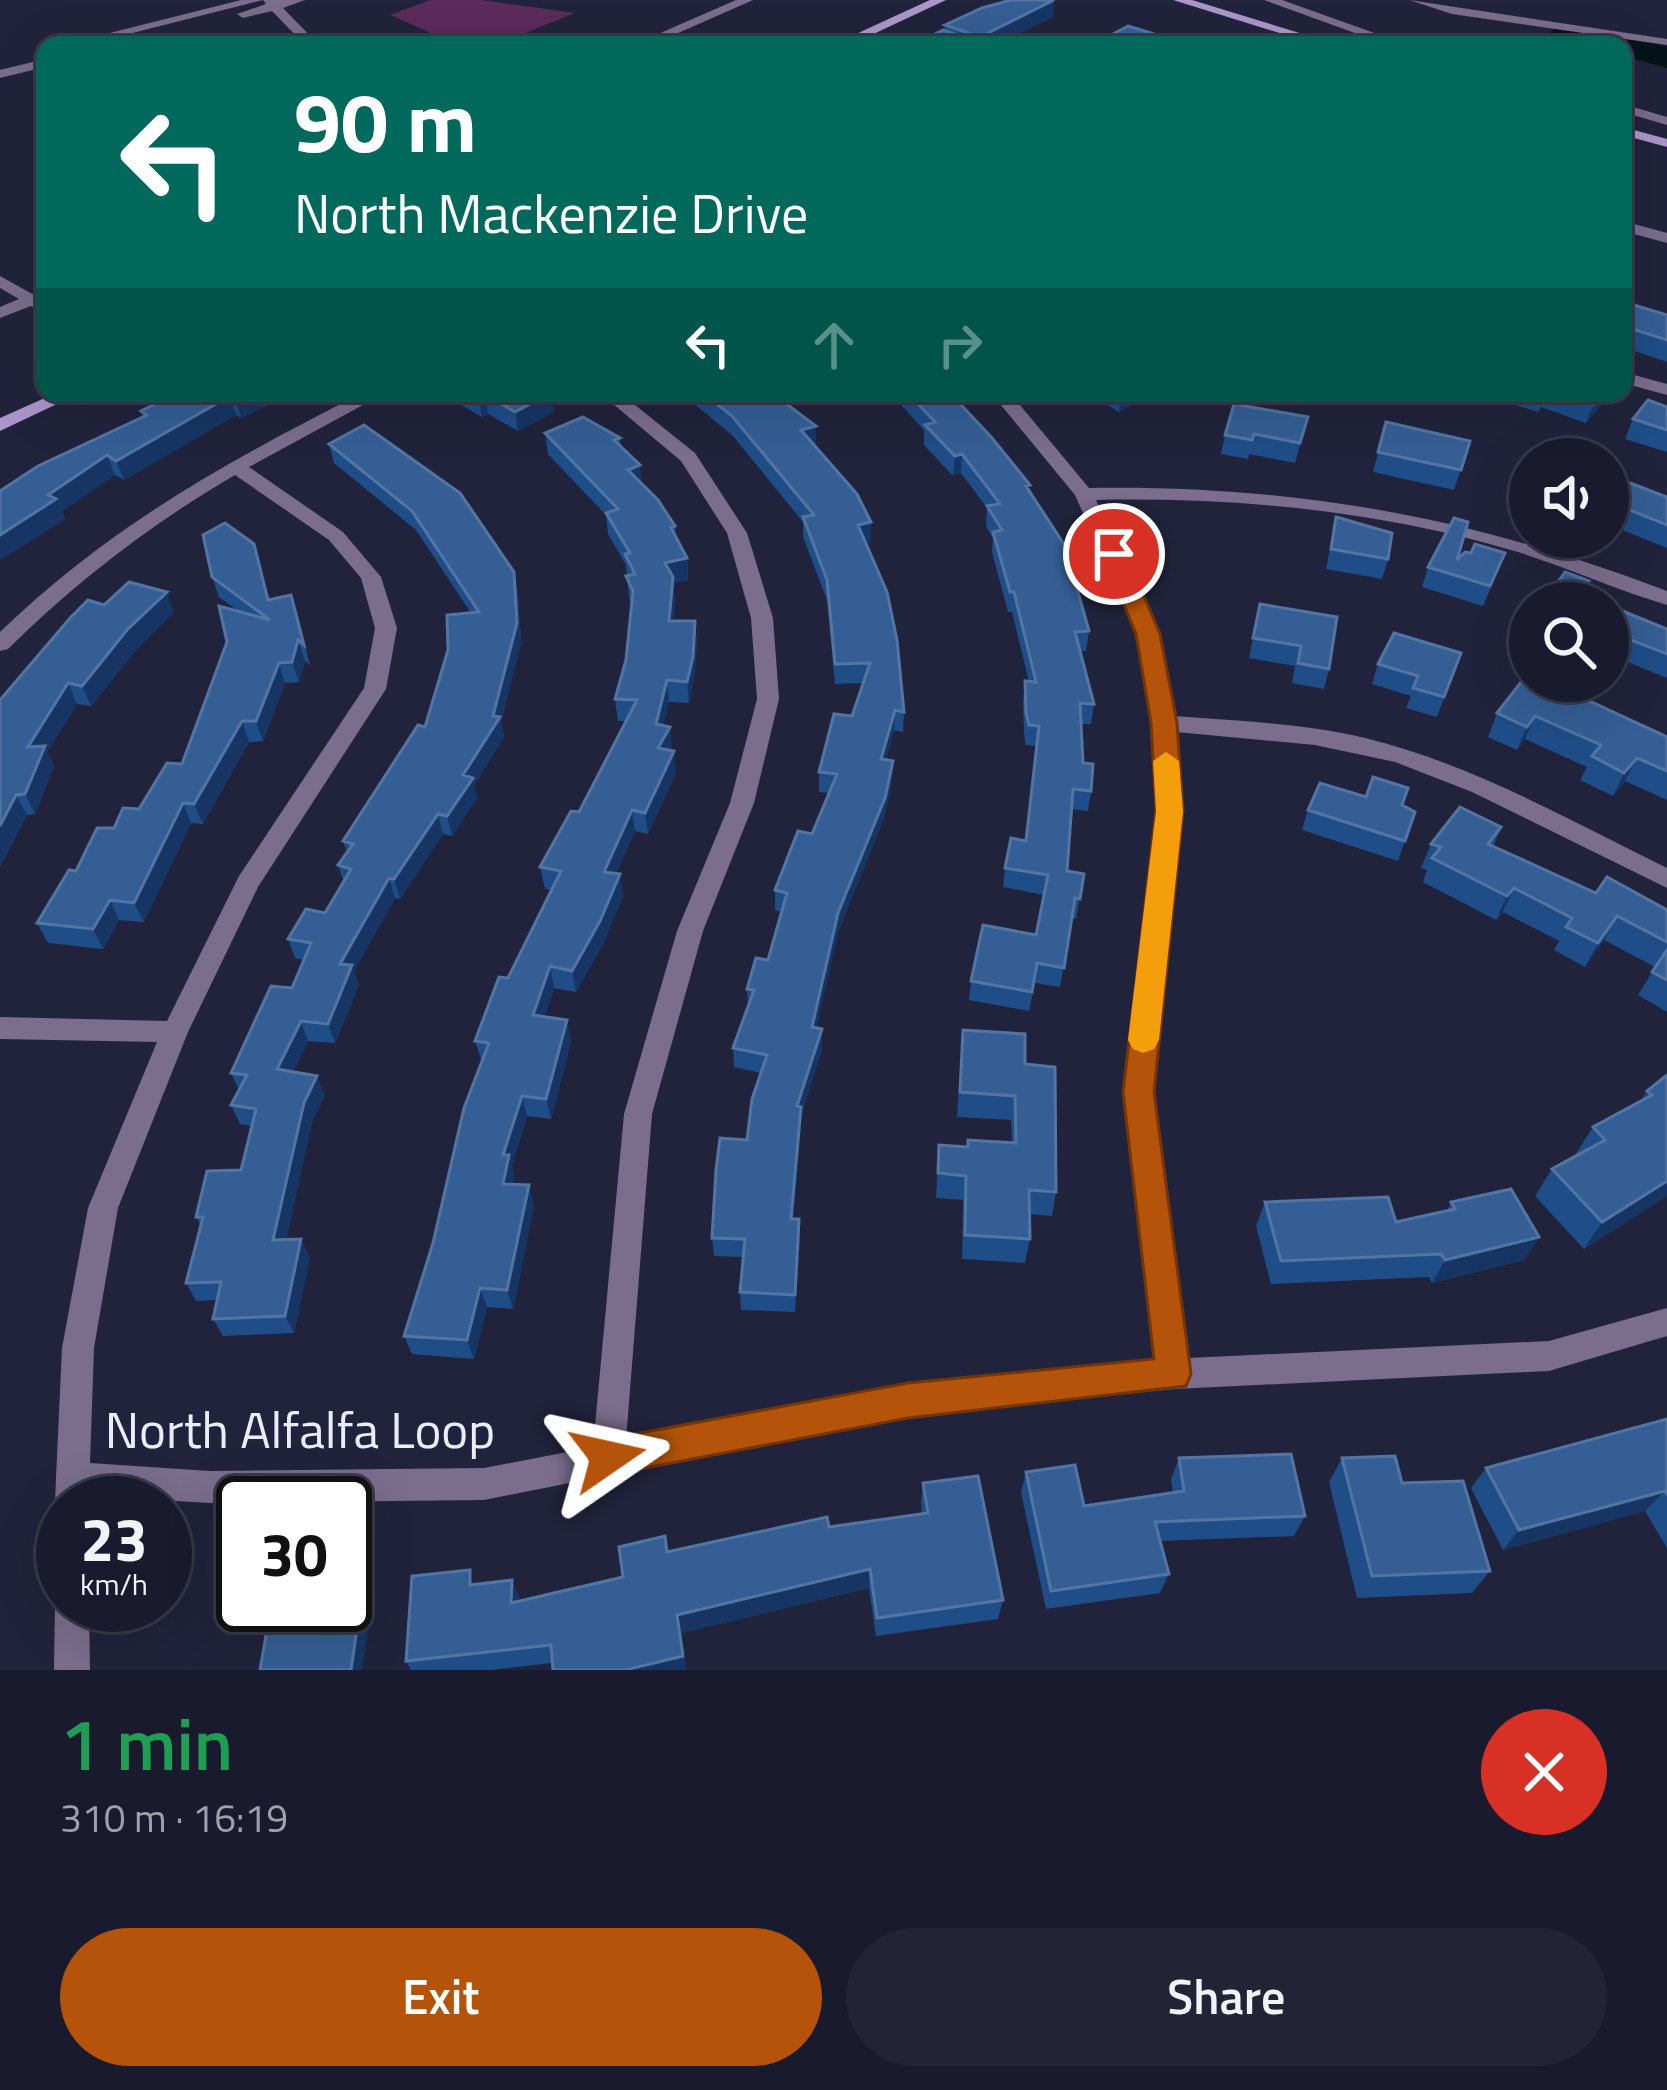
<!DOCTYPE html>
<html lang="en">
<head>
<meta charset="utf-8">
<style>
  body { margin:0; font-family:"Titillium Web",sans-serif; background:#222335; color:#f1f3f6; height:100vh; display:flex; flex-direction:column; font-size:45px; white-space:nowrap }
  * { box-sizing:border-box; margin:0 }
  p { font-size:39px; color:#9fa1aa }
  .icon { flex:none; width:66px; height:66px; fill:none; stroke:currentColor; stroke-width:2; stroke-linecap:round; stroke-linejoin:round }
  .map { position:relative; height:1670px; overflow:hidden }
  .sheet { display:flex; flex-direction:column; background:#191a2d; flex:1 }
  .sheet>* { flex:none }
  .banner { position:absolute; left:36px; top:36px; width:1596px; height:366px; border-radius:24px; box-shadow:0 12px 48px #0002,0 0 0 3px #373849; background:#00695c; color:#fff; overflow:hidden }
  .buttons { position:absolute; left:1509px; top:438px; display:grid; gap:24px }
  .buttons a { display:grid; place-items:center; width:120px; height:120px; border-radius:50%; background:#191a2d; box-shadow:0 12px 48px #0002,0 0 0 3px #373849; font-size:60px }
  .speed { position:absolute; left:36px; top:1476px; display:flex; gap:24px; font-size:60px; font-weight:700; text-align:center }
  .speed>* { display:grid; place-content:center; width:156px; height:156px; border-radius:50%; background:#191a2d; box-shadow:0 12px 48px #0002,0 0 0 3px #373849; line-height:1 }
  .speed small { font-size:30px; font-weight:400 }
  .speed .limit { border:6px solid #111; border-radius:18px; background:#fff; color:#111 }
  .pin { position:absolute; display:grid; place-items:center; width:102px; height:102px; color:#fff; margin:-51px; border:6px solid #fff; border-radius:50%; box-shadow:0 3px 12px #0007 }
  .me { position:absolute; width:132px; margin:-66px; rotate:79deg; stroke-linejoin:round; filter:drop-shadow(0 0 9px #0008) }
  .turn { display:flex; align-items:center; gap:42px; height:252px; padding:0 60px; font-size:54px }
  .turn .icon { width:156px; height:156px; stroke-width:2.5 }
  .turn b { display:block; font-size:84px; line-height:102px }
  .lanes { display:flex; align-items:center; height:114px; padding:0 60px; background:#0003; justify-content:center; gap:60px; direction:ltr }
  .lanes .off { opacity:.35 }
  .round { display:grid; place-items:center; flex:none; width:126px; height:126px; border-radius:63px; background:#222335 }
  .head { display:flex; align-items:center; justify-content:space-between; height:204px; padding:0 60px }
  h1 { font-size:72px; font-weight:600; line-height:90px; color:#1e9e55 }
  .cta { display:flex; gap:24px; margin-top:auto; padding:24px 60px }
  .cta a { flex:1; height:138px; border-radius:72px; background:#b45309; color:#fff; font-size:48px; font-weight:600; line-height:138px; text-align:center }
  .cta a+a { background:#222335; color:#f1f3f6 }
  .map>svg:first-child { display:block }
  .green { fill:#5b2b5b }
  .water { fill:#061319 }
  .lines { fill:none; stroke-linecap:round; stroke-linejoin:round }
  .service { fill:#7a6d8d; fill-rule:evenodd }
  .minor { fill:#7a6d8d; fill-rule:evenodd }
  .secondary { fill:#ab95c9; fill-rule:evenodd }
  .wall { fill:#1f4d87 }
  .shaded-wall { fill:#173564 }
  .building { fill:#355e94; stroke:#5275a4; stroke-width:3 }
  .route { fill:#b45309; stroke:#753606; stroke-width:3 }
  .slow { fill:#f59e0b }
  .labels { text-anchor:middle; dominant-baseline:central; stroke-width:10; stroke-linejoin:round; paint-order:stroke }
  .near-street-label { font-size:51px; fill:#ebedfe; stroke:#21233c }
</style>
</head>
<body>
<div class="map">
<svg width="1667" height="1670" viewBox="0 0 1667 1670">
  <rect width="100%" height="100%" fill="#21233c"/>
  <path class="green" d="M430,0H481L575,13L495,45H443L427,31L390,15Z"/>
  <path class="water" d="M1558,27L1667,46V68L1623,56V45H1580L1548,34Z"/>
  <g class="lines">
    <path class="service" d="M1409,0L1667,39V45L1452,14Z"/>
    <path class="minor" d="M241,0H305L283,8L319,45H305L272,11L243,18L237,14L266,4L263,0L85,45H62Z
      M736,0H753L651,45H633Z
      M1264,0H1282L1408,45H1388Z
      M45,59V67L0,78V70Z
      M1623,104L1667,117V125L1623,112Z
      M1623,221L1667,233V243L1623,231Z
      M0,276L45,301V313L31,306L0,318V307L19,299L0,288Z
      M1623,372L1667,384V395L1623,383Z
      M362,393H385L249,467L343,532L381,577L397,628L386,689L258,887L188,1032L118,1208L94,1348L90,1463L210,1471L484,1468L593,1447L624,1114L677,931L730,803L757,699L751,618L727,533L681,461L600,393H620L695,453L747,533L773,618L779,699L754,803L703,931L652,1114L626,1440L908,1386L1157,1361L1124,1092L1157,811L1153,723L1137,634L1075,495L991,393H1010L1089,488C1298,485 1472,517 1667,591V605C1617,590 1568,568 1518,552C1381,511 1239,497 1096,500L1159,634L1174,716C1238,721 1303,723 1365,738C1472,764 1569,820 1667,868V888L1472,792L1395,762L1315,745L1176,732L1181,811L1152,1092L1188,1358L1549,1341L1667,1308V1336L1549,1371L1174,1389L908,1416L484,1500L210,1503L89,1496V1503H63L60,1515L55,1503L56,1478L62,1348L88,1208L157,1042L0,1039V1017L167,1021L239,876L364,688L375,628L361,578L329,540L235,475C151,524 77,581 8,649L0,651V632C112,524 227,462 362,393Z
      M63,1591V1605H89L90,1670H54L55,1605Z"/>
    <path class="secondary" d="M930,0H946L850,45H832Z
      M1173,0H1192L1339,45H1318Z
      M1623,127L1667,139V147L1623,135Z
      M56,393H80L0,431V418Z"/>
  </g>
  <path class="wall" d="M1053,17L996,45H912L944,31L945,25Z
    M1667,315V362L1623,347V320Z
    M178,393H293L241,418L236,415L124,480L115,475L62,511L65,519L0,560L143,417L141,411Z
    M455,393H551L554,412L518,431L488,414L482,417L456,402Z
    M686,393H772L816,445H815L871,522V542L865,543L904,712L903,732L894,730L886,760L892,781L884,818L838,932L816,1028L822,1049L802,1113L793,1219H799L800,1238L795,1312L741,1310L740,1292L743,1257L714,1256L712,1238L747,1140L761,1073L734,1067L733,1048L748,1004L747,989L768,960L782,912L775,910V890L812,834L829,793L819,792V772L852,716L863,683L835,684L827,600L803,537V522L733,436L686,397Z
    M869,393H950L1029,491L1089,631L1086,651H1080L1094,704L1091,724H1081L1083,763L1091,791L1088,811L1072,809L1067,871L1084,874L1076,919L1072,918L1060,987L1035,983L1029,1011L969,1000L971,981L1036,935L1044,895L1003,887L1005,868L1026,841L1036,746L1026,745L1024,734L1023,702L1025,681L1029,682L1012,612H1008L992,552L993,538L986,526L987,508L961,473L953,476L924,445V430L892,395L877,400Z
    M1071,393H1148V396L1119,412L1099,400L1090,405Z
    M1502,393H1607L1604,402L1586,423L1541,407L1538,412L1506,402L1508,395Z
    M1667,407V452L1625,439L1633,419Z
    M1308,417L1295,463L1249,454L1248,459L1221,454L1225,435Z
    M1386,422L1470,441L1454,490L1373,472Z
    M545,433L620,438L621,447L642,484L675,526L676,538L687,558L688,580L673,583L675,599L673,621H695L697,643L694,679L689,703L669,702L663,726L670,727L671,750L676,773L648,834L635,831L616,874L623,896L604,942L576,992L554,988L544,1017L571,1041L551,1119L527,1116L512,1166L514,1175L512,1185L534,1205L513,1309L487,1307L474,1359L412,1354L404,1336L433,1243L482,1062L475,1041L552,890L545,889L540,867L579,812L626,721H618L615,699L626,660L632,604L629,598L626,565L608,534L606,515L548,454Z
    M329,444L518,592L521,643L501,722L504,737L474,785L477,798L452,836L443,834L400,899L395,898L354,971L359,985L335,1043L308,1041L293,1072L325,1095L312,1122L286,1240L310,1257L294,1333L223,1336L213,1319L217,1300L196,1301L186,1283L201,1226L196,1217L241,1170L252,1126L240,1124L231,1105L239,1090L231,1073L292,988L304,960L295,958L288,939L325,913L344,882L338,865L347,853L343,841L425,727L471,613L416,530L334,463Z
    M1608,481L1667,497V548L1617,528L1611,535L1608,533Z
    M1336,517L1388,559L1382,579L1326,569Z
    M1471,553H1505L1483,606L1422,587L1428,567L1457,560Z
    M260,564L269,600L297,614L310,665L305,661L299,682L285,683L263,741L249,742L203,824L191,823L144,922L119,920L103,949L48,943L37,923L76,871L114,828L139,809L182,764L238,611L219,597L212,577Z
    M1260,604L1329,669L1324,689L1292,683L1295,666L1249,658Z
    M104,605L174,612L136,650L91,706L77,704L47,752L54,766L35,814L27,815L0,867V700Z
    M1608,605L1667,629V678L1608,654Z
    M1461,653L1437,717L1406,708L1411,696L1372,684L1378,664Z
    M1528,673L1667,737V800L1625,781L1613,796L1580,780L1587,767L1525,739L1517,750L1488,737L1497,713Z
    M1366,797L1402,805L1415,812L1398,861L1302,830L1308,810Z
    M1501,827L1493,847L1596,893L1667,910V1012L1638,995L1655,967L1604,940L1585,967L1554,950L1559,941L1503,912L1496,920L1423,882L1427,870L1421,868L1431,844Z
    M963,1030L1025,1064L1056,1192L1052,1216L1029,1214L1030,1239L1025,1263L962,1259L963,1200L936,1198L939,1145L967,1147L1012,1143L1011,1120L957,1117Z
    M1667,1075V1196L1584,1249L1535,1196L1552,1169L1575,1155L1593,1127L1641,1101L1647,1091Z
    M1265,1202L1396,1222L1447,1211L1451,1202L1539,1237L1524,1260L1432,1283L1429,1277L1271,1284L1256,1226Z
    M1667,1419V1548L1645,1511L1503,1550L1471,1488L1486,1468Z
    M1179,1458L1305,1516L1294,1536L1160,1541L1169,1574L1160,1593L1046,1609L1021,1492L1026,1472L1084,1506L1173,1493L1171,1479Z
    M1342,1458L1402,1483L1490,1571L1472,1593L1357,1598L1329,1482Z
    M923,1483L1003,1600L998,1619L876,1636L869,1588L681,1633L686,1670H553L552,1663L490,1670H411L406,1661L477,1584L520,1599V1601L623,1577L668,1552L922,1514L921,1504Z"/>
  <path class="shaded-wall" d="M1054,0L1053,17L996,45H979L980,37Z
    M248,393H293L241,418L235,399Z
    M551,393L554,412L518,431L515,412Z
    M877,393H892V395L877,400Z
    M1092,393H1100L1099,400L1090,405Z
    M1121,393H1148V396L1119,412Z
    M1603,393H1607L1604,402L1586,423L1594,404Z
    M485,394L488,414L482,417L479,398Z
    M230,396L236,415L124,480L116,461Z
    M816,426V445L802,449L801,430Z
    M962,454L961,473L953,476L955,456Z
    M107,455L115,475L62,511L65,519L0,560V535L48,495Z
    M640,465L642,487L628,470Z
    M1625,508L1617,528L1611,535L1620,515Z
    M871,522V542L857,544L858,525Z
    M687,558L688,580L673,583L675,599L671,643L665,563Z
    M514,572L518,592L521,643L501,722L504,737L474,785L477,798L452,836L447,816L463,775L493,716Z
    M167,592L174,612L136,650L91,706L82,686L127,630Z
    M695,621L697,643L694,679L689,703L687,682Z
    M298,640L305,661L299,682L292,662Z
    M279,663L285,683L263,741L256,721Z
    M667,680L669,702L658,746L656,724Z
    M68,683L77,704L47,752L54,766L35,814L25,794L28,747Z
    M895,710L894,730L881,779V759Z
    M1535,716L1525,739L1517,750L1527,727Z
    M242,721L249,742L203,824L194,804Z
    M670,727L672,749L661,769L658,748Z
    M674,751L676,773L648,834L645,813Z
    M1637,758L1625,781L1613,796L1624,773Z
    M893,761L892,781L884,818L838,932L812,1047V1027L838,913Z
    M16,795L27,815L0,867V826Z
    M183,803L191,823L144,922L134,903Z
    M632,810L635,831L608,893L604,872Z
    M438,814L443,834L400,899L394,879Z
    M620,874L623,896L604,942L576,992L572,971Z
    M389,878L395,898L354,971L359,985L335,1043L328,1024L340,964Z
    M1514,888L1503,912L1496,920L1507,896Z
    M110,900L119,920L103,949L93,929Z
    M1617,916L1604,940L1585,967L1598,943Z
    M550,966L554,988L538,1036L533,1015Z
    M567,1020L571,1041L551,1119L546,1099Z
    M301,1021L308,1041L285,1088L277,1069Z
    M822,1029V1049L802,1113L792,1237L797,1106Z
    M317,1076L325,1095L312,1122L282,1258L273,1240L304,1103Z
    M522,1096L527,1116L512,1166L514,1175L508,1204L503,1184V1155Z
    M1667,1181V1196L1584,1249L1602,1222Z
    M529,1185L534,1205L513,1309L507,1290Z
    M799,1219L800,1238L795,1312V1295Z
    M1539,1237L1524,1260L1432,1283L1445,1260Z
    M301,1239L310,1257L294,1333L285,1316Z
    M480,1288L487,1307L474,1359L467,1340Z
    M1665,1491L1645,1511L1503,1550L1519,1530Z
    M870,1569L869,1588L681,1633L686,1670H625L677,1615Z
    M512,1580L520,1599L519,1621L511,1603Z
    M363,1588L372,1602L362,1670H351Z"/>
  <path class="building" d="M1011,0H1054L980,37L945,25L982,8Z
    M1128,26L1190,45H1092Z
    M943,30L976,41L968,45H912Z
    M1634,305L1667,315V340L1623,326V320Z
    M178,393H248L235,399L230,396L116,461L107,455L48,495L56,499L0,535V491L38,466L147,415L141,411Z
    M470,393H551L515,412L485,394L479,398Z
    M703,393H772L816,426L801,430L857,494L871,522L858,525L887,592L897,640L904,712L895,710L881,759L893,761L885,798L838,913L812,1027L822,1029L797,1106L801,1107L791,1219H799L795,1295L740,1292L745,1239L712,1238L716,1170L720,1138L747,1140L752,1099L767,1055L733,1048L754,990L747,989L756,958L768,960L787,893L775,890L798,831L812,834L837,774L819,772L834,714L852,716L870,663L835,664L827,580L803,517L814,515L732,416Z
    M908,393H950L992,438L1030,485L1026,486L1065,546L1089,631L1075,632L1094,704L1080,703L1083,763L1093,764L1091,791L1073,789L1067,871L1084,874L1080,899L1075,898L1064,968L1037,963L1032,992L971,981L983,925L1036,935L1048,875L1005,868L1011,838L1026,841L1039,726L1029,725L1026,713L1025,681L1036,682L1014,592H1010L993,532L1002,530L987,506L1000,504L962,454L955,456L925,425L935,422Z
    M1563,393H1603L1594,404Z
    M1648,400L1667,407V430L1633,419Z
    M1234,404L1308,417L1300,443L1254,434L1252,440L1225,435Z
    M583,417L620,438L614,440L640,465L628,470L658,500L675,526L671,528L687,558L665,563L673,577L669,621H695L693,657L687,682L667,680L656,724L670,727L658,748L674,751L645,813L632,810L604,872L620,874L600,921L572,971L550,966L533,1015L567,1020L546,1099L522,1096L503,1155H509L503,1184L529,1185L507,1290L480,1288L467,1340L404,1336L433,1243L464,1108L489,1043L475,1041L499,977L508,978L561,871L540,867L571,811L579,812L637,700L615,699L626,660L633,591L626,576L635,574L625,554L630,553L606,513L618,509L545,433Z
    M1386,422L1470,441L1461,470L1378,452Z
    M364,425L460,493L514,572L517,623L493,716L500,717L463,775L473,778L447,816L438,814L394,879L389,878L340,964L352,965L328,1024L301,1021L277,1069L317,1076L304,1103L273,1240L301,1239L285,1316L213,1319L221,1282L186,1283L203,1217H196L207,1171L241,1170L256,1109L231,1105L247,1075L231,1073L271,986L292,988L311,943L288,939L306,909L325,913L351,869L338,865L353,844L343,841L418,725L425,727L448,650L447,615L479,612L412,511L329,444Z
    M1617,478L1667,497V525L1625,508L1620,515L1608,510V481L1613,483Z
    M1336,517L1392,533L1388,559L1331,549Z
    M1454,518L1468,522L1457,560L1465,552L1471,553L1475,544L1505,553L1490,586L1428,567Z
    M225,523L254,544L268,600L291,595L304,645L298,640L292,662L279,663L256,721H242L194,804L183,803L134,903L110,900L93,929L37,923L69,870L76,871L97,828H114L123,808L139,809L167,763L182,764L227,642L219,606L270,620L212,577L203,535Z
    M1565,572L1589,581L1580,594L1602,603H1543Z
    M129,582L167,592L127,630L82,686L68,683L28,747L45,746L25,794L16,795L0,826V700L71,617L88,600L104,605Z
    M1260,604L1337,617L1329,669L1298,663L1301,646L1253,638Z
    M1608,605L1667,629V654L1608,631Z
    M1394,633L1461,653L1444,697L1413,688L1418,676L1378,664Z
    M1528,673L1530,674V681H1546L1667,737V771L1637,758L1624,773L1592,756L1601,745L1535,716L1527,727L1497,713Z
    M1373,777L1408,788L1402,805L1415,812L1405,841L1308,810L1320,783L1366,797Z
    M1460,807L1501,827L1488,844L1596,893L1607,877L1667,910V942L1617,916L1598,943L1566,927L1572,918L1514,888L1507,896L1432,858L1441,847L1431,844Z
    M1667,950V980L1652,972Z
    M963,1030L1025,1034V1064L1055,1067L1056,1192L1029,1190L1030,1239L965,1235L966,1176L938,1173L939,1145L968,1147V1140L1016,1143L1015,1096L960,1092Z
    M1667,1075V1181L1602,1222L1552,1169L1605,1140L1593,1127L1652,1095L1647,1091Z
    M1511,1189L1539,1237L1445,1260L1441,1254L1281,1261L1265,1202L1388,1197L1396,1222L1455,1209L1451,1202Z
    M1667,1419V1495L1665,1491L1519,1530L1486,1468Z
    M1291,1454L1305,1516L1155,1522L1169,1574L1051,1591L1026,1472L1075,1465L1084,1506L1184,1491L1179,1458Z
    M1395,1456L1402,1483L1463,1481L1490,1571L1372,1576L1342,1458Z
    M978,1476L1003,1600L877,1618L870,1569L677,1615L683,1656L625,1670H553L551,1645L406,1661L412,1576L470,1570V1585L512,1580L511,1603L623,1577L619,1547L665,1536L667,1552L827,1517L829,1527L928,1513L923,1483Z
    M363,1588L351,1670H260L269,1618L309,1617L310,1605H345V1589Z"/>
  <path class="route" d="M1114,547L1126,554L1160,634L1177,723L1183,811L1154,1092L1191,1374L1186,1386L908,1418L608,1475L595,1470L589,1457L595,1444L608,1439L908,1383L1154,1359L1123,1092L1156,811L1151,723L1136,634L1103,554Z"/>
  <path class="slow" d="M1166,752L1179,761L1183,811L1159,1040L1154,1049L1143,1053L1133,1049L1128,1040L1156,811L1153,761Z"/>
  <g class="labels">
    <g class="near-street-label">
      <text x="300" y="1429">North Alfalfa Loop</text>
    </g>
  </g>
</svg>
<div class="buttons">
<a><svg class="icon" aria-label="sound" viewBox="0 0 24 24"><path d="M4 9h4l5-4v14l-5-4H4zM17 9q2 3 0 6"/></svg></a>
<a><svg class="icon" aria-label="search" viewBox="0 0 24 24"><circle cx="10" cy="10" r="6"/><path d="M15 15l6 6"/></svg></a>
</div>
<div class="speed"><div>23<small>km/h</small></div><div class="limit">30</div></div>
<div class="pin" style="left:1114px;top:554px;background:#d93025"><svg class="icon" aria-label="arrive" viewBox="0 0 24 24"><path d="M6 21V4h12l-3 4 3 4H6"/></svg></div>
<svg class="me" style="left:608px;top:1457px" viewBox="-20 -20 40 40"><path d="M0-17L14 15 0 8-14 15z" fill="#b45309" stroke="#fff" stroke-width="4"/></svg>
<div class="banner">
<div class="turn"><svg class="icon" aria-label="left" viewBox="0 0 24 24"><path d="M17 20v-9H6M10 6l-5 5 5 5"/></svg><div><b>90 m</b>North Mackenzie Drive</div></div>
<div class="lanes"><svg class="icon" aria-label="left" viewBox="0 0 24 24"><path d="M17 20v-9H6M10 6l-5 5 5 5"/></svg><svg class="icon off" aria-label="ahead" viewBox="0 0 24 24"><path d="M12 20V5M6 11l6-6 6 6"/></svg><svg class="icon off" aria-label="right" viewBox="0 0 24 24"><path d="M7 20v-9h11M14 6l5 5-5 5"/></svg></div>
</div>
</div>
<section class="sheet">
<div class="head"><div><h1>1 min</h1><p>310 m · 16:19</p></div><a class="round" style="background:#d93025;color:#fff"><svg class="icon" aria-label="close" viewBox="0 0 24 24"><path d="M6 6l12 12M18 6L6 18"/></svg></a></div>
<div class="cta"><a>Exit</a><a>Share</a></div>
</section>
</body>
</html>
